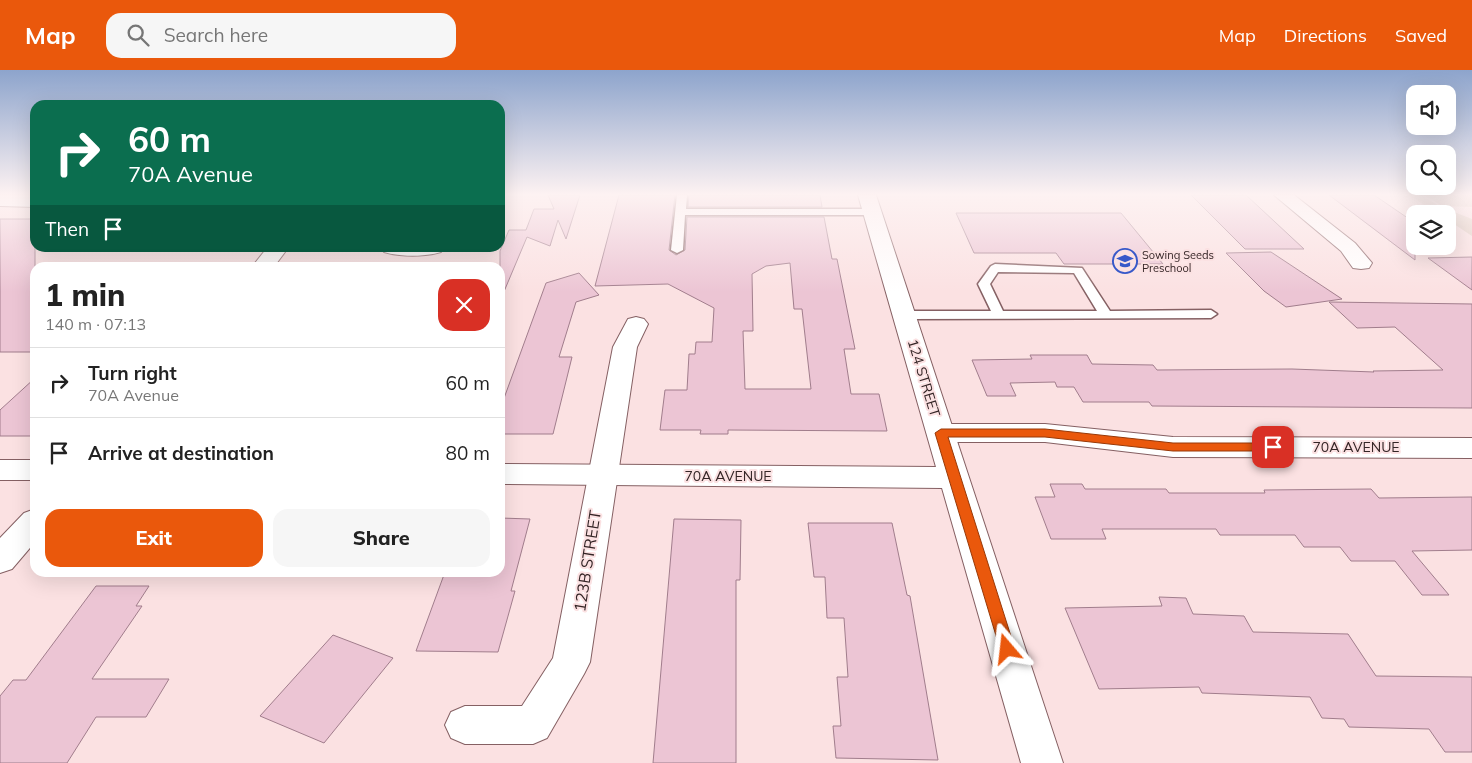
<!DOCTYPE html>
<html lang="en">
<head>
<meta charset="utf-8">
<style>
  body { margin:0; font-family:Mulish,sans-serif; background:#f6f6f6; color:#222; height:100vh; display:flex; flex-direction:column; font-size:19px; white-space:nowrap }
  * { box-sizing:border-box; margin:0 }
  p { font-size:16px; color:#767676 }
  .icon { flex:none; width:28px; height:28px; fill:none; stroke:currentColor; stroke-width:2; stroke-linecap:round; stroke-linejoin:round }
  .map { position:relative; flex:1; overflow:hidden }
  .sheet { position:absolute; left:30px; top:192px; width:475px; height:315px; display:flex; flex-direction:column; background:#fff; border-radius:15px; box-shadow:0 5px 20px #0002 }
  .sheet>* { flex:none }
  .banner { position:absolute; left:30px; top:30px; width:475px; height:152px; border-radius:15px; box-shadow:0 5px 20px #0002; background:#0b6e4f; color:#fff; overflow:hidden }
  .buttons { position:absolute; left:1406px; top:15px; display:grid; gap:10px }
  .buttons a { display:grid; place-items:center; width:50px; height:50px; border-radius:10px; background:#fff; box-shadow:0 5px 20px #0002; font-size:25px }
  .pin { position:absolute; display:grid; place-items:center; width:42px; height:42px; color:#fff; margin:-21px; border-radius:10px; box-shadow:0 2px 8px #0006 }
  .me { position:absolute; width:55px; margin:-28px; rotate:343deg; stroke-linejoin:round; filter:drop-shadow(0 0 4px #0008) }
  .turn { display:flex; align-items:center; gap:18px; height:105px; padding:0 15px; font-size:22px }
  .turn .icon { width:65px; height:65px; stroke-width:2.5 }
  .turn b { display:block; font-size:35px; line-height:42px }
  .then { display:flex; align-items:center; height:48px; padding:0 15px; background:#0003; gap:10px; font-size:19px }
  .round { display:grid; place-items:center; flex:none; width:52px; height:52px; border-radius:15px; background:#f6f6f6 }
  .head { display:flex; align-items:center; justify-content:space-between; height:85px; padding:0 15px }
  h1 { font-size:30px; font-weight:800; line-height:38px }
  .button { display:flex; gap:10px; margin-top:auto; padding:10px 15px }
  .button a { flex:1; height:58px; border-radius:15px; background:#ea580c; color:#fff; font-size:20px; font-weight:800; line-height:58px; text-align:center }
  .button a+a { background:#f6f6f6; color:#222 }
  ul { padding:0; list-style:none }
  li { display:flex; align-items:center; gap:15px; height:70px; padding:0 15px; border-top:1px solid #e0e0e0 }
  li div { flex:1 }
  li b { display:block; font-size:19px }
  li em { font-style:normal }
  header { display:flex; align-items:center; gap:30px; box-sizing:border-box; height:70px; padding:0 25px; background:#ea580c; color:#fff }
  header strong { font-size:24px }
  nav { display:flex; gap:28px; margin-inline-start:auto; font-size:18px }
  .search { width:350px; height:45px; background:#f6f6f6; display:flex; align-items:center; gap:12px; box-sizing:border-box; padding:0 18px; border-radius:15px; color:#767676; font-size:19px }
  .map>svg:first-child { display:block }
  .green { fill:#decabd }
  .building { fill:#ecc5d4; stroke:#a17d8c; fill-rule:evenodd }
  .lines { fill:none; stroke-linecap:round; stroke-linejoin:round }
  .service-casing { stroke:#856063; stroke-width:3 }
  .minor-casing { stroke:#856063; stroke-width:2 }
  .tertiary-casing { stroke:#856063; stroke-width:2 }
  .service { fill:#fff; fill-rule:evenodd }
  .minor { fill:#fff; fill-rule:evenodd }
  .tertiary { fill:#fff; fill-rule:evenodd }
  .route { fill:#ea580c; stroke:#983908 }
  .labels { text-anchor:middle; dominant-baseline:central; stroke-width:4; stroke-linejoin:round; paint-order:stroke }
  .far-poi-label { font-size:11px; fill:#342526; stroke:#fbe1e2; text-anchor:start }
  .street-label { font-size:14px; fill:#342526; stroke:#fbe1e2 }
  .near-street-label { font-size:16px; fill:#342526; stroke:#fbe1e2 }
</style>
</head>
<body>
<header>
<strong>Map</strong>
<div class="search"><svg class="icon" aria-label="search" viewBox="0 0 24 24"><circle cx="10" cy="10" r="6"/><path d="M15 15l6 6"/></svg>Search here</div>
<nav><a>Map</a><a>Directions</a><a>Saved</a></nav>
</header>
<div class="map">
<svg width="1472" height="693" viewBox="0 0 1472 693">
  <rect width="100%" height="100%" fill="#fbe1e2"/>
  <path class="green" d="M1409,125H1421L1439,136L1472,149V166L1448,150V144H1438Z
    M1425,125H1472V137L1442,136Z"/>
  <path class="building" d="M548,125H580L566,169L558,150L550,176L527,167L500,231V181L509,160H526L534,139H554Z
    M619,125H675L669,180L676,185L685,180L687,147H824L832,189H837L855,279H844L851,324H879L887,361L728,360V364H700L701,360H660L665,320H687L689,284H695L696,272H712L714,238L668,214L595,216ZM790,193L794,239H802L811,319H745L743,261H753L752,204L766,196Z
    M689,125H820L822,137H688Z
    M1191,125H1246L1304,179H1245Z
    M1329,125H1374L1415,153V190Z
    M956,143H1121L1163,194H1064L1056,183H974Z
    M0,149H35V282H0Z
    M1271,182L1342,229L1286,237L1264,221L1226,183Z
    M1472,187V220L1428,188Z
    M579,203L599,225L576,232L559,287H572L553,364H500V331H503L546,213Z
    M1329,232L1472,234V338L1152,336L1149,332H1083L1074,317H1057L1055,312L1010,313L1016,326H987L972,290L1032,289L1030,285H1087L1092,294L1153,295L1157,300L1292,299L1374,302L1373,301L1443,300L1395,257L1357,258Z
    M35,308V366H0V340Z
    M1050,414H1082L1085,419H1166L1169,423H1265L1264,420L1371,419L1379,428L1472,427V480L1412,481L1449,525H1422L1395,491H1351L1340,477H1304L1295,465H1220L1216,459H1102L1106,469H1051L1035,427H1055Z
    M500,448L530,449L511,521H515L498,582L416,581L445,502H500Z
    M674,449L741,450L740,510H736V693H653Z
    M808,453H892L907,525L910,526L938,690L836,688L833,656H841L837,607H848L844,548H827L825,507H814Z
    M96,516H149L136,536H142L92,609H169L146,647H96L67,693H0V626L13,610H26Z
    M1159,527L1186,528L1193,544L1244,546L1253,562L1348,564L1376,606L1472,607V682H1445L1429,659L1349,657L1344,649L1322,648L1310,627L1202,623L1199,617L1099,619L1065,538L1162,536Z
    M333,565L393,588L324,673L260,646Z"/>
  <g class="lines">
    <defs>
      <path id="service" d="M677,125H687L686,139H873L878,142L873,145H685L683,180L677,183L671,180Z
        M995,194L1082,198L1110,241L1211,240L1217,244L1211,248L905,249L899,245L905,241H991L978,214L991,196ZM998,202L1074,203L1097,241H1003L990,214Z"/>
      <path id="minor" d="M0,125H35V137L0,136Z
        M1274,125H1294L1355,173L1372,193L1369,198L1361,199L1353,198L1341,181Z
        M267,178H288L273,198H251Z
        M381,178H444L441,182C425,187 400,187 384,182Z
        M636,247L644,249L648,254L637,277L590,592L584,604L547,668L533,674H465L451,668L445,655L451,642L465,636H522L553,588L613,277L628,249Z
        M941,354H1045L1173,367L1472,368V388L1173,387L1045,372H941L931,370L927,363L931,356Z
        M35,439V472L12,499L0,503V468L24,443Z"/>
      <path id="tertiary" d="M858,125H876L1063,693H1021L942,418L500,414V394L936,397Z
        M0,390H35V410H0Z"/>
    </defs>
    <use href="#service" class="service-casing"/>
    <use href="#minor" class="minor-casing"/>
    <use href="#tertiary" class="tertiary-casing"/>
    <use href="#service" class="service"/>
    <use href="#minor" class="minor"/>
    <use href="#tertiary" class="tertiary"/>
  </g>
  <linearGradient id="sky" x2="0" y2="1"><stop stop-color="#8da4cc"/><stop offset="0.56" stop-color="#fdf2f2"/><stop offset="1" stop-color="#fdf2f2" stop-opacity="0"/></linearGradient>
  <rect width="1472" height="222" fill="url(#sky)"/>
  <path class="route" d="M941,359H1045L1173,373H1273L1279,377L1273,381H1173L1045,367H948L1015,579L1013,584L1007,585L1002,584L1000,579L935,363Z"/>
  <defs>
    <symbol id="school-ring" viewBox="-11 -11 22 22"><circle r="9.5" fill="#fbe1e2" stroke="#3758c9" stroke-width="1.5"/><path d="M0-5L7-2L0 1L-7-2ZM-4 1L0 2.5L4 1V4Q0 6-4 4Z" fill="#3758c9"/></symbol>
  </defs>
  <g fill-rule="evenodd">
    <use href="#school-ring" x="1111" y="177" width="28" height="28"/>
  </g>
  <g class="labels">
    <g class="far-poi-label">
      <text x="1142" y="185">Sowing Seeds<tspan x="1142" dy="13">Preschool</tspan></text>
    </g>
    <g class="street-label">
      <text transform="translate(924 308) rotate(73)">124 STREET</text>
      <text x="1356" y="377">70A AVENUE</text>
      <text x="728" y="406">70A AVENUE</text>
    </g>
    <g class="near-street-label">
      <text transform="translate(587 491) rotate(-81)">123B STREET</text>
    </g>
  </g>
</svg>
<div class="buttons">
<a><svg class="icon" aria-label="sound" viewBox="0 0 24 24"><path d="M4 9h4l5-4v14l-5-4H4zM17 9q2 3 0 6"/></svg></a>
<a><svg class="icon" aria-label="search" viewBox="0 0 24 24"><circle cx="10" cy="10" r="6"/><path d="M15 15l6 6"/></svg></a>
<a><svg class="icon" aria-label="layers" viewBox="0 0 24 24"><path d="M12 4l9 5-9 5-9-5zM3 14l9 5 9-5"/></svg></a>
</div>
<div class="pin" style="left:1273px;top:377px;background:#d93025"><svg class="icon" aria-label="arrive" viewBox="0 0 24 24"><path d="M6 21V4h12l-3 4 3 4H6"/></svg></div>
<svg class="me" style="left:1007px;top:579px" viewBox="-20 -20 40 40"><path d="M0-17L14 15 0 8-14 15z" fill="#ea580c" stroke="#fff" stroke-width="4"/></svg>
<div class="banner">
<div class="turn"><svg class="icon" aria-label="right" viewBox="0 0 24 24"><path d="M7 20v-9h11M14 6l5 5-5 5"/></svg><div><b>60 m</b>70A Avenue</div></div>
<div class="then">Then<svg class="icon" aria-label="arrive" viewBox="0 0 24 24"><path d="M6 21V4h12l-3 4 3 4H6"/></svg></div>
</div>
<section class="sheet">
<div class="head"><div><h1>1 min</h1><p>140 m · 07:13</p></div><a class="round" style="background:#d93025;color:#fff"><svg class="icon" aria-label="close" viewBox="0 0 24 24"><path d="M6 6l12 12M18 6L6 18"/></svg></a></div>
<ul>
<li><svg class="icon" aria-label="right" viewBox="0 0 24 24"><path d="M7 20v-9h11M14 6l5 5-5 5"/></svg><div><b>Turn right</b><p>70A Avenue</p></div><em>60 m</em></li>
<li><svg class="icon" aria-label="arrive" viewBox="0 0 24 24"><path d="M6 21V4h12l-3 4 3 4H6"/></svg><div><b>Arrive at destination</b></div><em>80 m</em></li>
</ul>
<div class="button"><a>Exit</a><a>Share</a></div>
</section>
</div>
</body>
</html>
